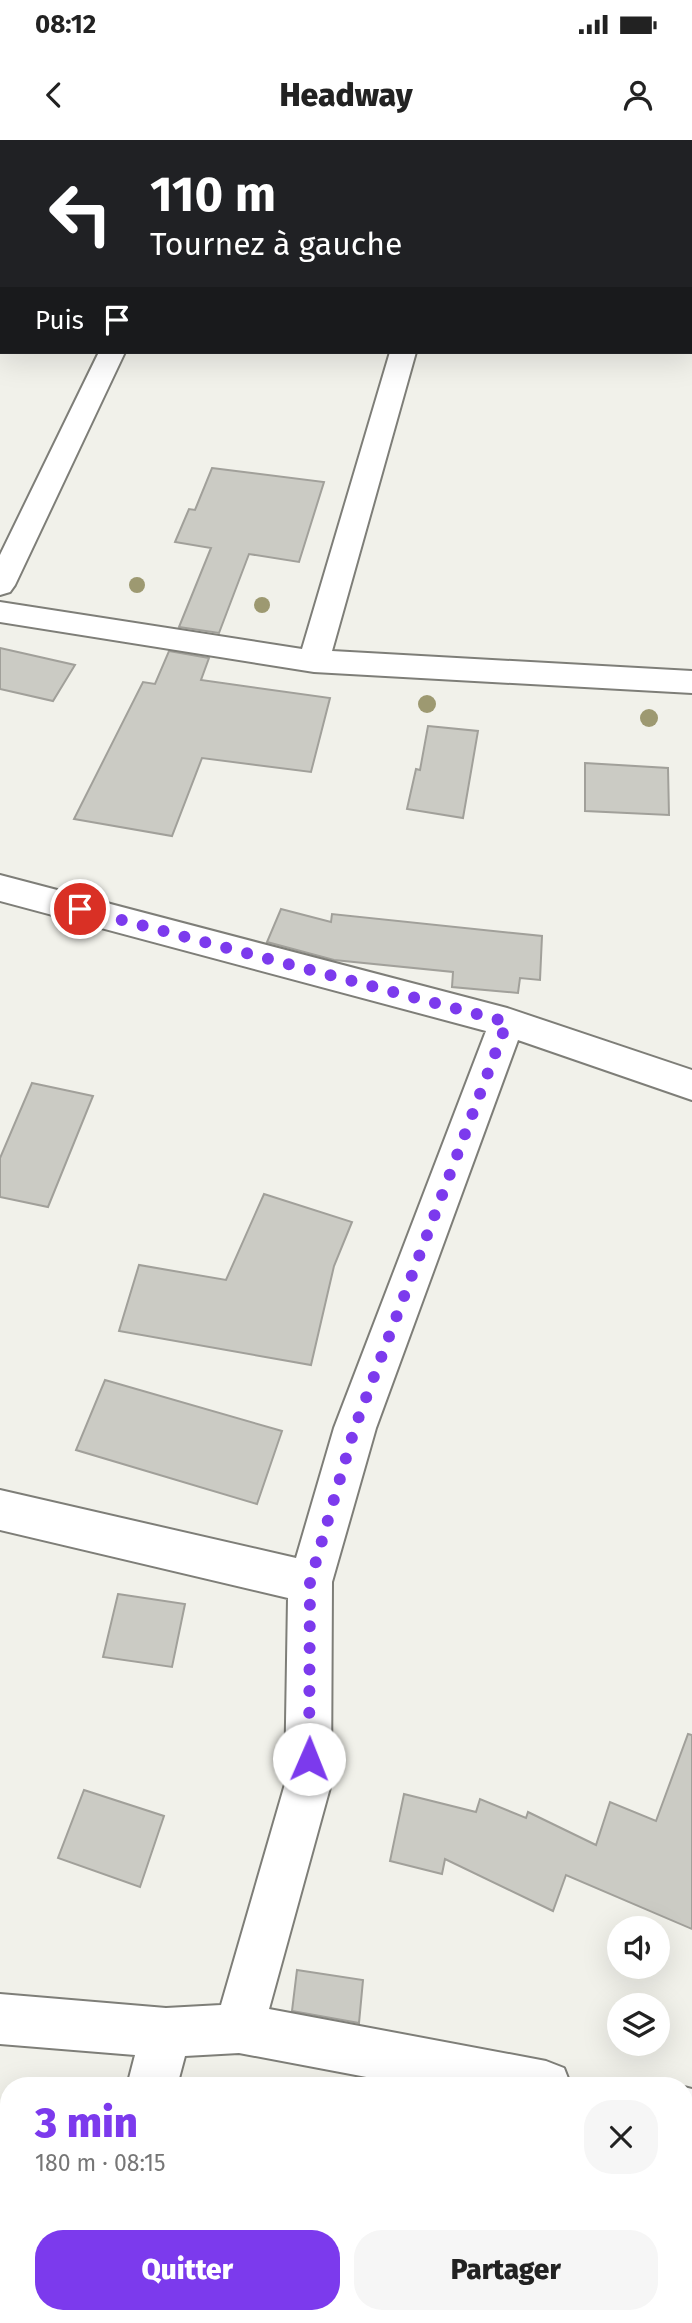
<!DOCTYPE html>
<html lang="fr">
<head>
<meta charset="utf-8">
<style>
  body { margin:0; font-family:"Fira Sans",sans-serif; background:#f6f6f6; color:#222; height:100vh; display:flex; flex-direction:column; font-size:26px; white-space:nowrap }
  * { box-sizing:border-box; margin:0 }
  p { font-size:23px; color:#767676 }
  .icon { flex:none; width:38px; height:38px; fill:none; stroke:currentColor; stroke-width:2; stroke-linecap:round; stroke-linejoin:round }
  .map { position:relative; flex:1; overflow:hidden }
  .sheet { position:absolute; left:0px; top:1937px; width:693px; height:247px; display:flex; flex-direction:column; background:#fff; border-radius:28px 28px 0 0; box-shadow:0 7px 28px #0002 }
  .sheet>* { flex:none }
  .banner { position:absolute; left:0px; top:0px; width:693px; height:214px; box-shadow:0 7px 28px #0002; background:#202124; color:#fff; overflow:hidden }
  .controls { position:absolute; left:607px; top:1776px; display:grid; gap:14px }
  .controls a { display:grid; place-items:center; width:63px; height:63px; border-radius:50%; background:#fff; box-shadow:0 7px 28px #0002; font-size:35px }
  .pin { position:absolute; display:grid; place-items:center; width:60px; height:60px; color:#fff; margin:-30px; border:4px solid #fff; border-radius:50%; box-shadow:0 2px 7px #0007 }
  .me { position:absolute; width:77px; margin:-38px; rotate:1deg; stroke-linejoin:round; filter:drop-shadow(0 0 5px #0008) }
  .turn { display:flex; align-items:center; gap:24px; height:147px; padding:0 35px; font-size:32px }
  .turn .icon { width:91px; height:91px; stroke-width:2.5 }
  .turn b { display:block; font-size:49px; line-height:60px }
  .then { display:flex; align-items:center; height:66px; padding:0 35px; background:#0003; gap:14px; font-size:26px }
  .round { display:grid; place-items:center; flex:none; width:74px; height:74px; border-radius:28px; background:#f6f6f6 }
  .headline { display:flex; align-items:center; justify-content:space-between; height:119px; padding:0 35px }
  h1 { font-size:42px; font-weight:800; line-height:52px; color:#7c3aed }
  .action { display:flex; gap:14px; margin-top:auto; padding:14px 35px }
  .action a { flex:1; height:80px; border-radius:28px; background:#7c3aed; color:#fff; font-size:28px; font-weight:800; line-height:80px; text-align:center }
  .action a+a { background:#f6f6f6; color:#222 }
  .status { display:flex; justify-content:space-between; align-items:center; height:49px; padding:0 35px; background:#fff; direction:ltr }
  .status svg { height:19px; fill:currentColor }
  header { display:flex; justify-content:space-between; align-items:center; height:91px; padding:0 35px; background:#fff; font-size:32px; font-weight:800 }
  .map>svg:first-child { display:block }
  .building { fill:#cbcbc4; stroke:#a1a09a; stroke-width:2 }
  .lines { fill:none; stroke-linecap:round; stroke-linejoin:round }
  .minor-casing { stroke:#7e7e78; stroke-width:4 }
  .minor { fill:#fff; fill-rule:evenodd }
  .tree { fill:#9d9971 }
  .route { stroke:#7c3aed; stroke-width:12; stroke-dasharray:0 21.6 }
</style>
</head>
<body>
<div class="status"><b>08:12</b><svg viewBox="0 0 49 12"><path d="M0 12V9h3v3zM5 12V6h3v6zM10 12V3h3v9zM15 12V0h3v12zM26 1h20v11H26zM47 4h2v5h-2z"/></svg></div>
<header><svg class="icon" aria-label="back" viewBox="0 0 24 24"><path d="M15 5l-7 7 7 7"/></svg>Headway<svg class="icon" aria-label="person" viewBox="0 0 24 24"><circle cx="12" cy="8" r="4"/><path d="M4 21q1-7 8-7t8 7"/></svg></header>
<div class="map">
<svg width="692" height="2183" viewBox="0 0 692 2183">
  <rect width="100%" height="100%" fill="#f1f1ea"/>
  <path class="building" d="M212,328L324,342L299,422L249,414L219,493L179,487L211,408L175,402L189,369L195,370Z
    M0,508L75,525L53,561L0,549Z
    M169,511L209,518L201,540L330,558L311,632L202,618L172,696L74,679L143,542L155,544Z
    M428,586L478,591L463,678L407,669L416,629L420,630Z
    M585,623L668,628L669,675L585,671Z
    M281,769L331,782L332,774L542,796L540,840L520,838L518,853L452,847L453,832L334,820L267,802Z
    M32,943L93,956L48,1067L0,1057V1018Z
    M264,1054L352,1082L334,1126L311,1225L119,1191L139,1125L226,1140Z
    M105,1240L282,1291L257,1364L76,1310Z
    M118,1454L185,1464L172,1527L103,1517Z
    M688,1594L692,1595V1789L566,1735L553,1771L445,1719L442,1734L390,1721L404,1654L476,1672L480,1659L526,1678L528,1672L596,1705L610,1662L656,1681Z
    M84,1650L164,1676L140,1747L58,1718Z
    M297,1830L363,1840L359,1883L292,1871Z"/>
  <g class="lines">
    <defs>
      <path id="minor" d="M135,0H169L171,2H136Z
        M205,0H229L203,2Z
        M467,0H491L466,2Z
        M615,0H648L650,2H616Z
        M691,3H692V17H691Z
        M0,88H2V102H0Z
        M691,163H692V179H691Z
        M99,212H125L15,445L10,452L0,455V415Z
        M390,212H416L332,511L692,531V553L314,532L0,482V462L302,509Z
        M0,735L507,868L692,930V960L518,900L376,1288L332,1442L331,1644L269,1869L546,1921L564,1928L571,1946H414L239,1913L185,1916L177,1946H127L135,1915L0,1904V1854L166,1868L221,1865L285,1644L288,1458L0,1390V1350L296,1418L334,1288L486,891L0,761Z
        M684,1947L692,1949V1999L684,1997Z
        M67,2175H121L119,2183H65Z"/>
    </defs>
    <use href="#minor" class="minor-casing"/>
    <use href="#minor" class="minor"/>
  </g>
  <g class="tree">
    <circle cx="137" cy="445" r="8"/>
    <circle cx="262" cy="465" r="8"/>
    <circle cx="427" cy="564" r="9"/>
    <circle cx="649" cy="578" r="9"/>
  </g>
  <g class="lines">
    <path class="route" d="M80,769L507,882L355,1287L310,1442L309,1619"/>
  </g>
</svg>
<div class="controls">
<a><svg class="icon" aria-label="sound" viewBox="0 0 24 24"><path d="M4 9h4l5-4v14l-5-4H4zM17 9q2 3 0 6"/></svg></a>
<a><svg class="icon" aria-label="layers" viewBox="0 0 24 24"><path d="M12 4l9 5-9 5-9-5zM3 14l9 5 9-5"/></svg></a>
</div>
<div class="pin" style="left:80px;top:769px;background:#d93025"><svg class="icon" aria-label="arrive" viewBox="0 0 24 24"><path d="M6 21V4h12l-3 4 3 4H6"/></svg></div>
<svg class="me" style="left:309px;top:1619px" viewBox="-20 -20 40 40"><circle r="19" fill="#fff"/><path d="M0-13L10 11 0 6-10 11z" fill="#7c3aed"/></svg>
<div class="banner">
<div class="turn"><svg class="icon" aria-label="left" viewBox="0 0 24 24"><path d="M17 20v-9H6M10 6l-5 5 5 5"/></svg><div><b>110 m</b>Tournez à gauche</div></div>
<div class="then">Puis<svg class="icon" aria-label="arrive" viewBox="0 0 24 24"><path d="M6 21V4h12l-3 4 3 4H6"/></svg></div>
</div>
<section class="sheet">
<div class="headline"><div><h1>3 min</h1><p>180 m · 08:15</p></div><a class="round"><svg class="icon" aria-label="close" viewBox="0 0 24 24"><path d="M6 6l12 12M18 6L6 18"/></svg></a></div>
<div class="action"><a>Quitter</a><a>Partager</a></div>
</section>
</div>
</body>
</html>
